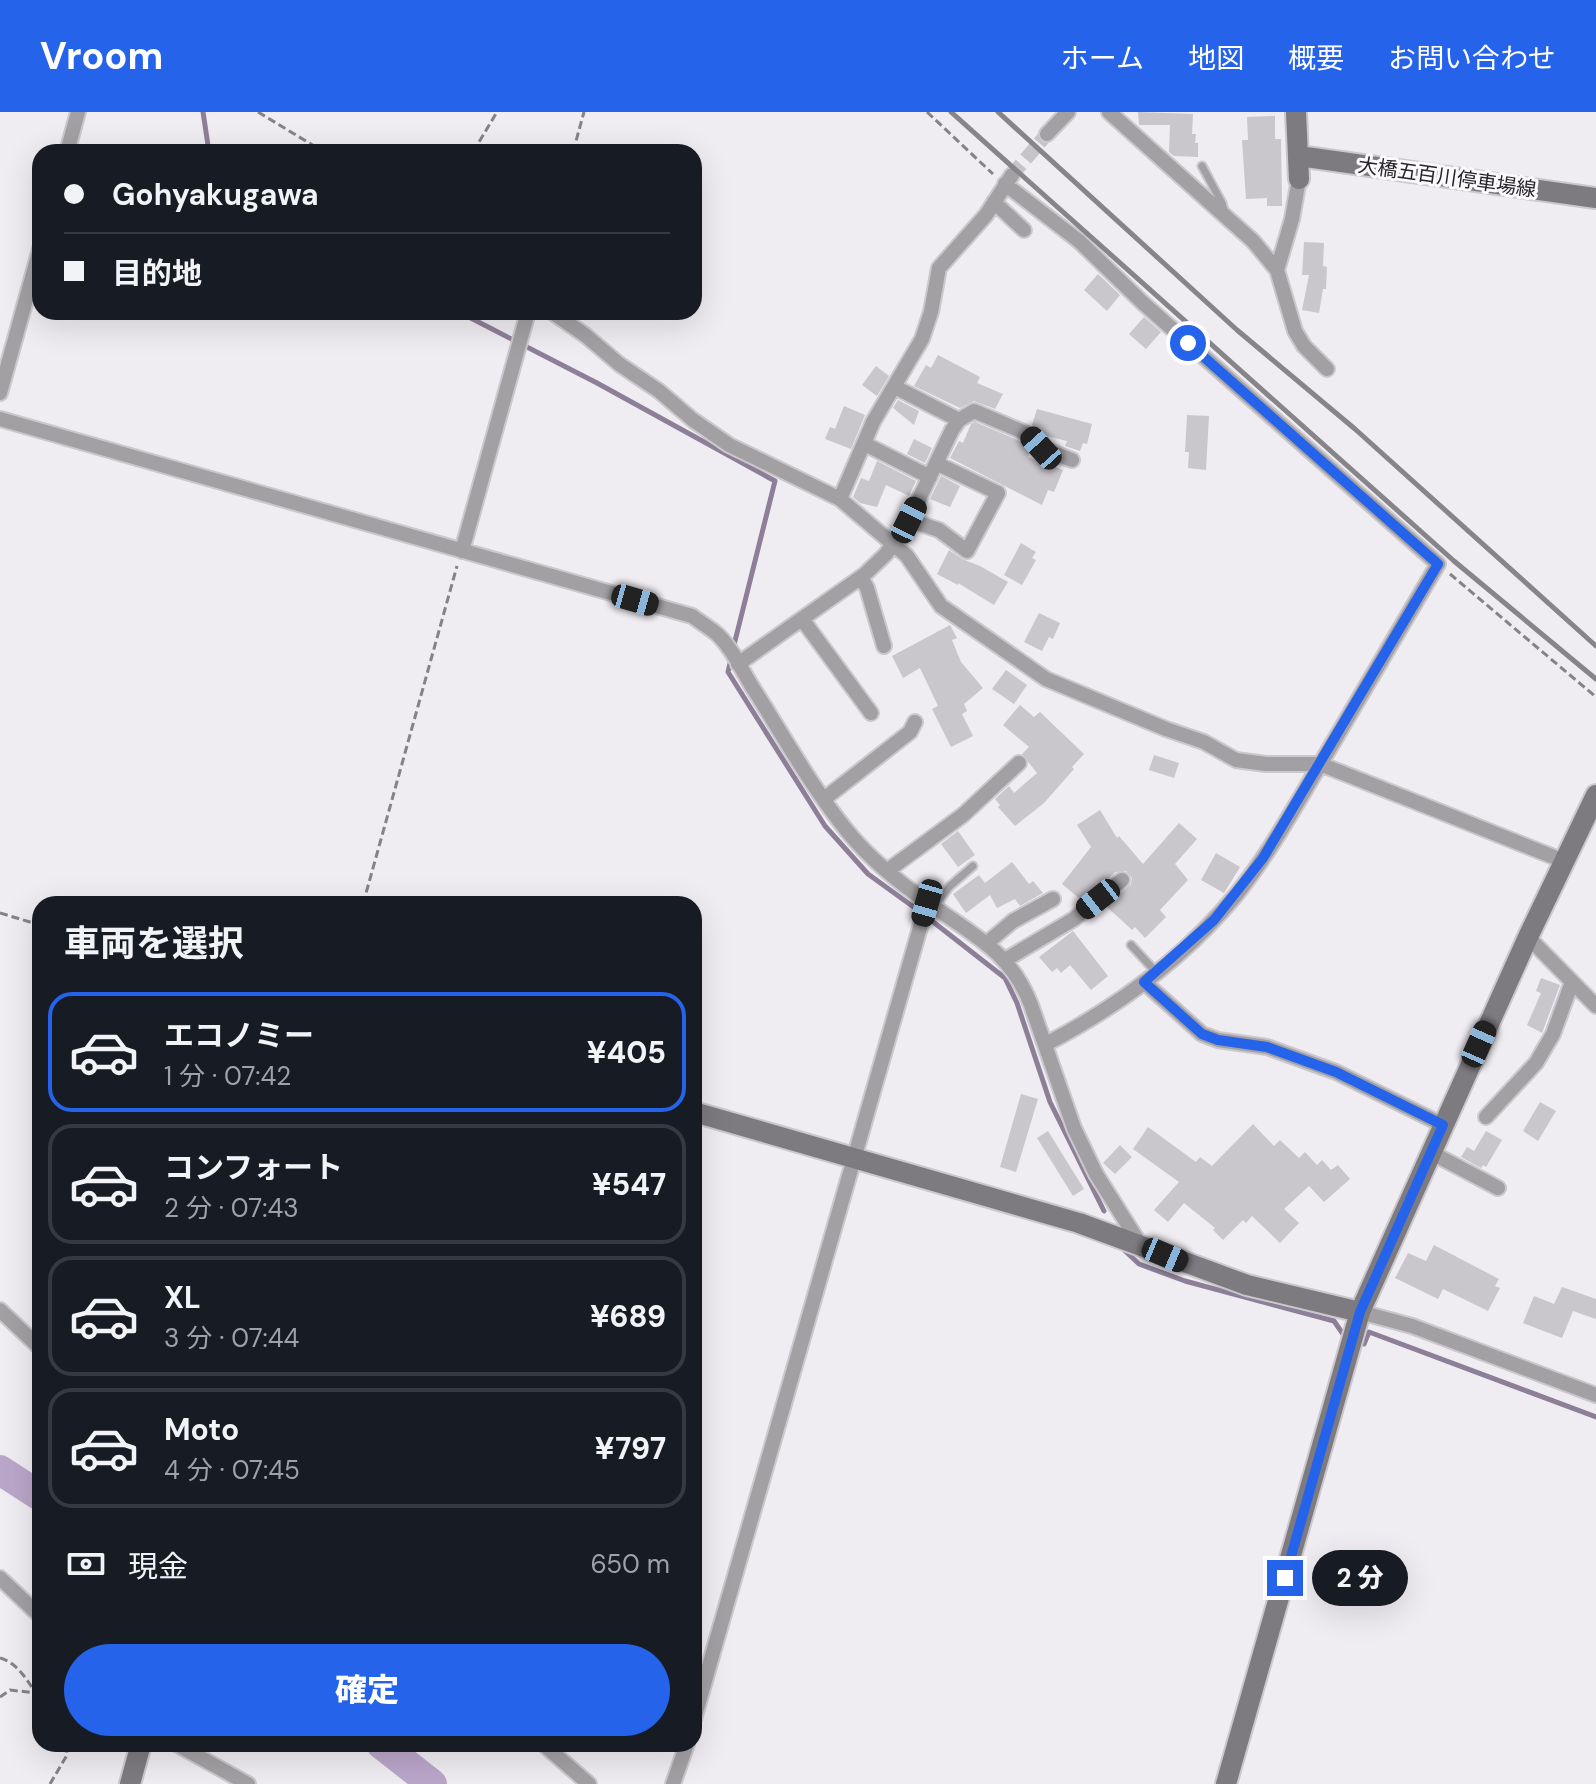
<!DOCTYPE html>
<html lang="ja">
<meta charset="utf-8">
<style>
body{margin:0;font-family:"DM Sans","Noto Sans JP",sans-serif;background:#20242c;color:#f1f3f6;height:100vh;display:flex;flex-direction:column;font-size:30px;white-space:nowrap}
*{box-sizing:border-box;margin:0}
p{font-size:26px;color:#9ea1a6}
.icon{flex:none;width:44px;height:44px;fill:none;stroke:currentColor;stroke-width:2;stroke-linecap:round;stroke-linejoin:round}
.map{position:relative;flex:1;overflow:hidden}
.panel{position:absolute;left:32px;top:784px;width:670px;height:856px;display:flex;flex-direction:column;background:#171b24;border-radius:24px;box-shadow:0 8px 32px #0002}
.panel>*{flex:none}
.banner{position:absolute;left:32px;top:32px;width:670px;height:176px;border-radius:24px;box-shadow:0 8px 32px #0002;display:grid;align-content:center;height:176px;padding:0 32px;background:#171b24}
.end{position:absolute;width:36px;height:36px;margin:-18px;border:10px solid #2563eb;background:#fff;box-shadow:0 0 0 4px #fff}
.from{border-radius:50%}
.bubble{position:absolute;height:56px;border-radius:28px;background:#171b24;box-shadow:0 8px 32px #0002;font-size:26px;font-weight:800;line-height:56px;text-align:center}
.car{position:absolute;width:24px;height:48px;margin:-24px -12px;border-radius:10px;box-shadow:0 0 6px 2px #0007;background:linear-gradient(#222 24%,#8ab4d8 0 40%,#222 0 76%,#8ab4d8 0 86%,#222 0)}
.banner b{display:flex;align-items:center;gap:28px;height:76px;font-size:30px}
.banner b+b{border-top:2px solid #363941}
.banner i{width:20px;height:20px;background:#f1f3f6}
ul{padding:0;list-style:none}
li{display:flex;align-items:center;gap:24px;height:120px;margin:0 16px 12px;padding:0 16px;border:4px solid #363941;border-radius:24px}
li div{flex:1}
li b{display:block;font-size:30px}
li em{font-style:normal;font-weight:800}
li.selected{border-color:#2563eb}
li>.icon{width:72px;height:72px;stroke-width:1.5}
h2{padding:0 32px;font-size:36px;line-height:96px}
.pay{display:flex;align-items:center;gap:20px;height:88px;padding:0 32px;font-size:30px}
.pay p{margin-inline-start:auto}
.primary-button{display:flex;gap:16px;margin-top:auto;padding:16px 32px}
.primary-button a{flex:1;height:92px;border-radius:48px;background:#2563eb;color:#fff;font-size:32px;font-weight:800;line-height:92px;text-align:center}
header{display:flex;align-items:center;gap:48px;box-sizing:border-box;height:112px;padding:0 40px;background:#2563eb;color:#fff}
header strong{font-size:38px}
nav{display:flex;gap:44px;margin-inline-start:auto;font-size:28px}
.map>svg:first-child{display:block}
</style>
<header>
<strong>Vroom</strong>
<nav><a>ホーム</a><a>地図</a><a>概要</a><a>お問い合わせ</a></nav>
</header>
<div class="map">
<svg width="1596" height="1672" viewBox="0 0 1596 1672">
<rect width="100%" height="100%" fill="#efecf2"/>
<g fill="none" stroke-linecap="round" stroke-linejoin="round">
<path stroke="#8d7f98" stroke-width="5" d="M203 0 209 40
M459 200 597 271 775 369 733 537
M731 547 728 560 825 714 868 762 915 796
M932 809 1005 866 1017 891 1050 990 1104 1099
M1121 1135 1139 1152 1185 1169 1334 1209 1345 1225
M1364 1232 1369 1220 1596 1305"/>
<path stroke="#baa6c9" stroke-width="30" d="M0 1358 40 1384
M381 1632 432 1672"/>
</g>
<path fill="#c9c6cc" d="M1138 0 1193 2 1192 22H1196L1195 31H1198V45L1174 44 1169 40 1170 13H1139Z
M1275 4V27H1281L1282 94H1267V86L1246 87 1242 28H1248L1247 5Z
M1304 130 1324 131 1323 154 1327 155 1326 177H1323L1319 201 1302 198 1309 163H1302Z
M1098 162 1120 183 1107 199 1084 178Z
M1144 205 1161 220 1146 237 1129 222Z
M938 243 980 265 977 271 1003 282 995 297 974 289 960 296 914 274 926 253 931 256Z
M876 254 889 264 877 284 862 273Z
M898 288 919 299 914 313 893 296Z
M844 294 865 303 851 337 825 327 830 315 835 317Z
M1037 297 1092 312 1087 332 1083 331 1080 339 1065 334 1067 329 1043 323 1032 313Z
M1187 303 1209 304 1206 358 1188 356 1189 340H1185Z
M975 310 1022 330 1030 339 1028 345 1063 358 1054 380 1048 378 1042 393 950 346 959 329 963 331 971 312Z
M914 327 932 336 925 351 907 342Z
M877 349 916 369 909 384 886 373 877 395 860 391 853 385 861 366 869 369Z
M941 364 960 374 950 395 930 387Z
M1021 431 1036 440 1032 446 1036 448 1022 473 1004 463Z
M949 438 962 447 980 454 1008 470 994 493 958 471V473L937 462Z
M1039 501 1060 511 1053 527 1049 525 1042 539 1024 530Z
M950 513 957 526 952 528 961 550 983 576 964 592 967 599 962 602 973 624 951 635 932 597 938 594 920 556 903 566 892 544Z
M1006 558 1027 573 1014 592 992 577Z
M1020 593 1034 605 1040 600 1084 642 1072 655 1074 657 1044 691 1015 714 998 695 1000 693 995 687 1009 674 1014 681 1037 661 1022 642 1029 635 1003 613Z
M1154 643 1179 651 1174 666 1149 658Z
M1100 698 1117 726 1119 724 1143 752 1179 711 1197 727 1175 752 1188 768 1160 798 1166 805 1145 826 1135 815 1132 818 1106 794 1131 772 1132 766 1126 759 1116 760 1081 788 1062 772 1091 735 1077 713Z
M958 719 975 743 958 755 941 732Z
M1216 741 1240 755 1224 781 1201 768Z
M1012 750 1029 772 1033 769 1043 781 1020 794 1015 787 997 796 990 783 966 801 953 782 979 763 985 771Z
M1073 819 1108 864 1091 878 1070 853 1061 861 1057 856 1052 860 1039 845Z
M1541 866 1560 873 1542 921 1527 913 1541 881 1536 879Z
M1021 982 1038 987 1016 1060 1000 1055Z
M1540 990 1556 999 1538 1029 1523 1019Z
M1253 1012 1274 1034 1280 1028 1299 1046 1305 1040 1317 1053 1322 1048 1331 1058 1338 1053 1350 1067 1324 1090 1309 1074 1284 1097 1299 1111 1280 1131 1252 1104 1246 1111 1243 1108 1223 1128 1213 1118 1215 1116 1184 1091 1168 1110 1154 1098 1179 1070 1133 1037 1148 1015 1196 1050 1200 1045 1212 1054Z
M1048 1019 1084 1077 1073 1084 1037 1026Z
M1486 1019 1502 1028 1486 1055 1483 1053 1481 1056 1461 1045 1467 1035 1474 1039Z
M1120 1033 1132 1045 1115 1062 1103 1051Z
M1434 1133 1499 1167 1495 1174 1500 1176 1488 1199 1443 1177 1438 1187 1395 1166 1408 1141 1426 1149Z
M1562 1175 1596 1187V1207L1573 1199 1562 1226 1523 1211 1534 1184 1554 1192Z"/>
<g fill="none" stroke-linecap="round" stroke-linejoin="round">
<path stroke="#c7c4c9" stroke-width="14" stroke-dasharray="14 7" stroke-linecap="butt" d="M1012 63 1047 22"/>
<defs>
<path id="lane" d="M1202 54 1222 91 1225 102
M934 795 950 774 973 754
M1131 833 1156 860"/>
<path id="street" d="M1109 0 1253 129 1277 158
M1047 22 1068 0
M67 40 78 0
M1012 63 986 103 939 156 931 200 922 227 873 310 840 387 907 444 941 494 1046 567 1166 617 1204 630 1236 648 1266 652H1320L1564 749
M1299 67 1292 107 1277 158 1295 219 1304 234 1327 257
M1005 72 1079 129 1143 191 1438 452C1400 517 1362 581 1324 646 1296 692 1270 741 1236 783 1184 846 1117 895 1046 932
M994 90 1024 118
M552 200 585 223 619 252 659 279 693 308 729 333 840 387
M895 275 959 308
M0 281 40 137
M0 307 692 504C700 510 710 516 717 522 731 535 741 556 751 573 782 621 811 675 848 720 870 747 901 772 930 792 973 823 1011 840 1031 893L1074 1016 1096 1062 1140 1132
M865 332 930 365
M909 408 939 418 967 439 998 381 938 352
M462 439 528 200
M861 465 867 476 884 534
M802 507 871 601
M738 552 864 463 886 442 909 408 952 318 959 308 974 299 1028 322 1041 336 1072 348
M824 687 910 620 915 610
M887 759 963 703 1019 651
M1528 825 1596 894
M987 831 1013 809 1053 787
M1005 848 1074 807 1122 768
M1144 870 1202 922 1218 928 1267 935 1336 960 1443 1013
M1486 1005 1536 951 1553 922 1572 870
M1430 1040 1498 1076
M0 1198 40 1236
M1360 1200 1412 1214 1596 1283
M0 1466 40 1504
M694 1607 927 791
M176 1632 248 1672
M543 1632 589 1672
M673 1672 687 1632"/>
<path id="secondary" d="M1296 0 1299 67
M1299 44 1596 86
M694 1000 1079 1111 1247 1173 1360 1200
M130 1672 141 1632
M1226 1672 1360 1200 1528 825 1596 683"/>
</defs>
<use href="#lane" stroke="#cbc8cd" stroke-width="11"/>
<use href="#street" stroke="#cbc8cd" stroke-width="18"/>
<use href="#secondary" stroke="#cbc8cd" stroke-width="24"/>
<path stroke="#858387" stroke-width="3" stroke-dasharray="8 4" stroke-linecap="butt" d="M258 0 324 40
M927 0 993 62
M473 40 497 0
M573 40 584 0
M1450 462 1596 585
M363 792 457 454
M0 801 40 813
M0 1546C19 1551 29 1572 40 1587
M0 1585 10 1578 36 1581
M50 1672 67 1643 66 1632"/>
<use href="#lane" stroke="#a2a0a3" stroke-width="7"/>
<use href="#street" stroke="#a2a0a3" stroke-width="14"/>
<use href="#secondary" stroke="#7d7b7f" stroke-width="20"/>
<path stroke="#878589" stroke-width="5" d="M951 0 1454 449 1596 567
M998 0 1237 218 1355 317 1596 534"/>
</g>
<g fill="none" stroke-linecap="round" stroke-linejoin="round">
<path stroke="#2563eb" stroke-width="10" d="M1188 231 1438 452 1263 746 1214 808 1144 870 1202 922 1218 928 1267 935 1336 960 1443 1013 1360 1200 1285 1466"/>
</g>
<g text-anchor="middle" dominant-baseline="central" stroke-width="6" stroke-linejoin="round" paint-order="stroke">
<g font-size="20" fill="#252426" stroke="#fcf9fe">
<text transform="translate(1447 65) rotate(8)">大橋五百川停車場線</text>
</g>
</g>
</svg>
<i class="end from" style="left:1188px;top:231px"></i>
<i class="end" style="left:1285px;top:1466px"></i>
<div class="bubble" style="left:1312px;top:1438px;width:96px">2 分</div>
<i class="car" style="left:1041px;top:336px;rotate:318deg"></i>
<i class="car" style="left:909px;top:408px;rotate:26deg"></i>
<i class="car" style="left:635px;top:488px;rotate:106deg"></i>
<i class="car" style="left:1098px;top:787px;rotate:232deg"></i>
<i class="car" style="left:927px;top:791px;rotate:196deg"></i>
<i class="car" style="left:1479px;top:932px;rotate:24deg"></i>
<i class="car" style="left:1165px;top:1143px;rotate:113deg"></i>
<div class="banner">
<b><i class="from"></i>Gohyakugawa</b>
<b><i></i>目的地</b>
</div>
<section class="panel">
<h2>車両を選択</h2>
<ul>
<li class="selected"><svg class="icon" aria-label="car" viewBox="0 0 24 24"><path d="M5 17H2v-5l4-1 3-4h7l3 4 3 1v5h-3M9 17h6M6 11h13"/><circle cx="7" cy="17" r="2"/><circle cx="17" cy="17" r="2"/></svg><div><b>エコノミー</b><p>1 分 · 07:42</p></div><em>¥405</em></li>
<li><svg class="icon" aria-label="car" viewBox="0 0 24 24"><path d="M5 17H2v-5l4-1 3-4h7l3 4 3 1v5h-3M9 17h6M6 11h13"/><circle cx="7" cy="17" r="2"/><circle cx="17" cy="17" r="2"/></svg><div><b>コンフォート</b><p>2 分 · 07:43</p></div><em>¥547</em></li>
<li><svg class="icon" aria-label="car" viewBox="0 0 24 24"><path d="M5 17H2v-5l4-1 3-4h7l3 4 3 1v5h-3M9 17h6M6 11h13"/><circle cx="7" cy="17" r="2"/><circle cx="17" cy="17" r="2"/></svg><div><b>XL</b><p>3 分 · 07:44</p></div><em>¥689</em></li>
<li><svg class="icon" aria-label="car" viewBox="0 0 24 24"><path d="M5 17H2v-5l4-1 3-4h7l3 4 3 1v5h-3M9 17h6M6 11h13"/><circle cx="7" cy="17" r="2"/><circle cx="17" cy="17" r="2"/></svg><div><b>Moto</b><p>4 分 · 07:45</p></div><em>¥797</em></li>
</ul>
<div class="pay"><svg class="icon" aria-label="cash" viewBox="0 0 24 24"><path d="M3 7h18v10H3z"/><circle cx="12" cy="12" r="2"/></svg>現金<p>650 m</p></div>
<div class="primary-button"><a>確定</a></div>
</section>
</div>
